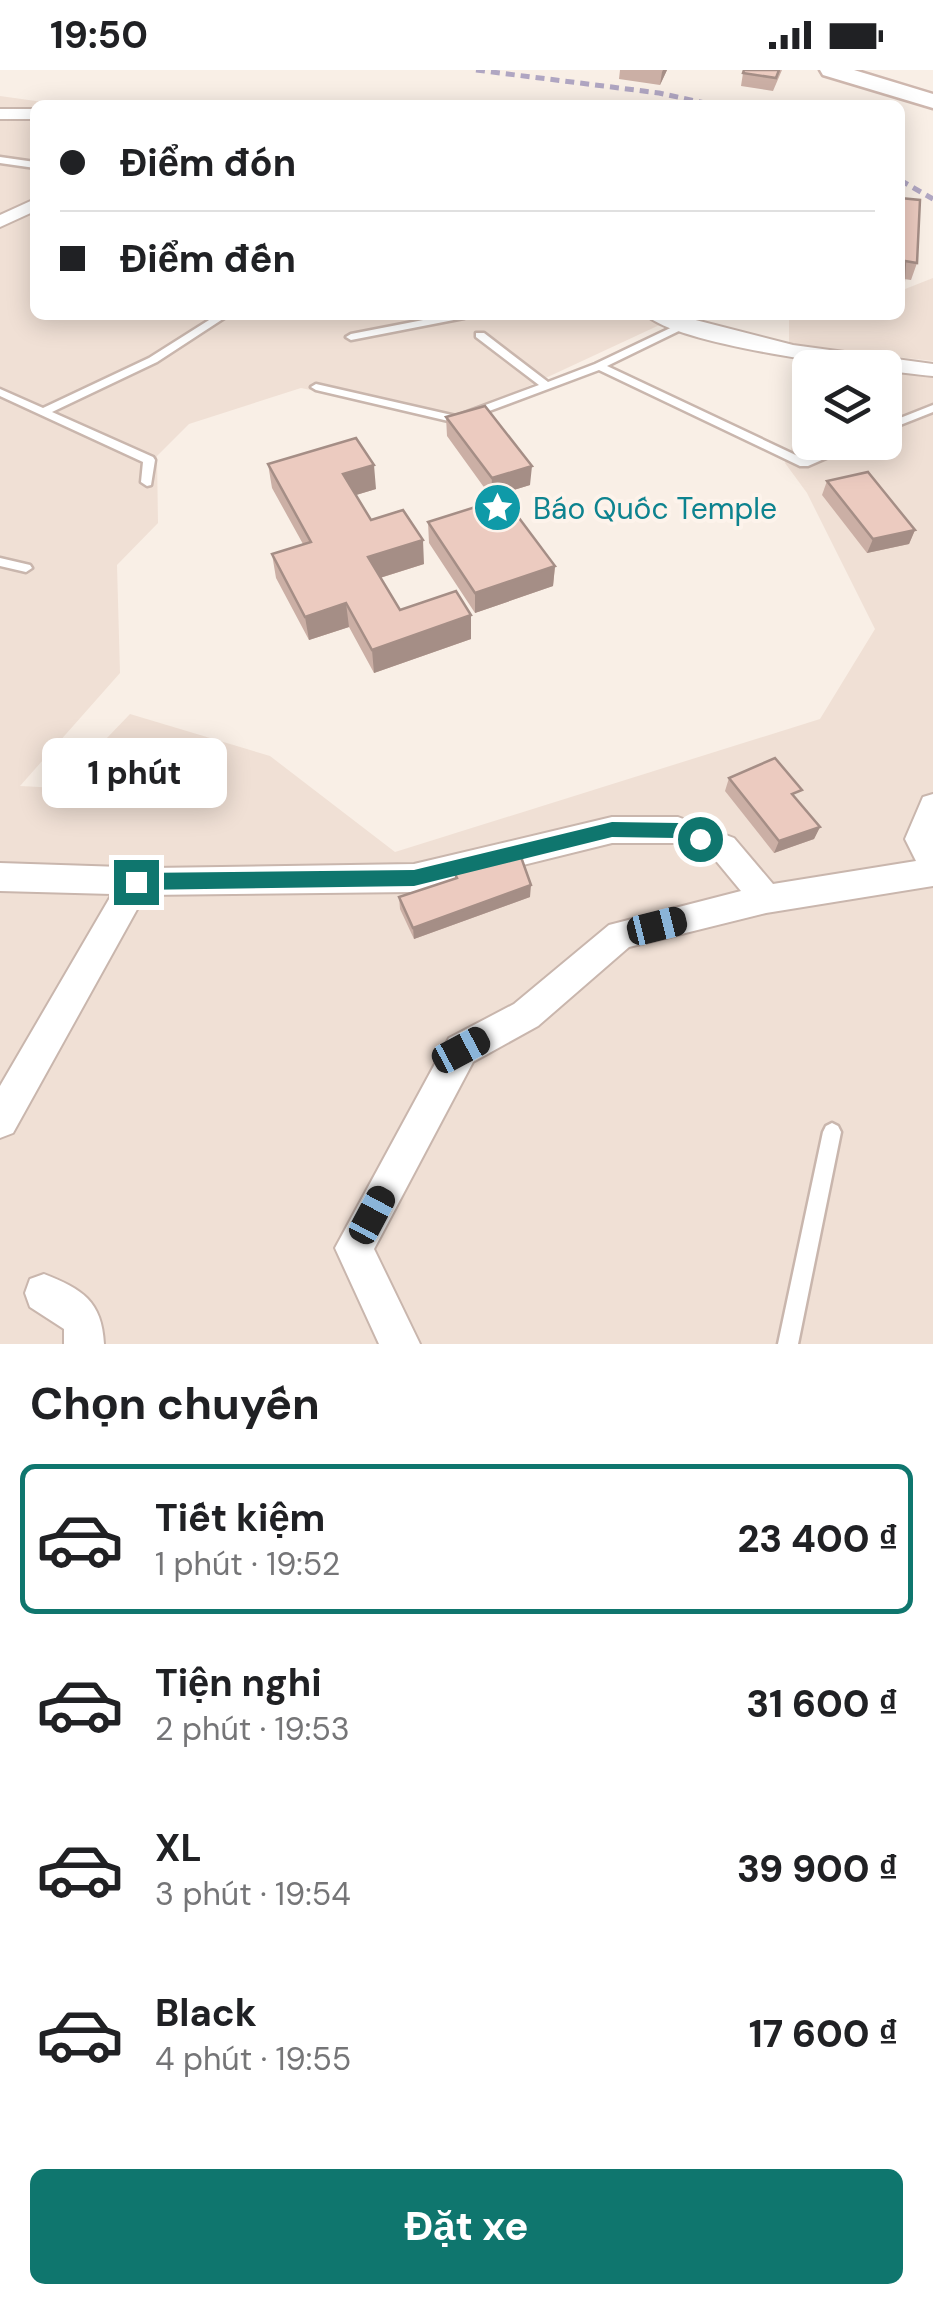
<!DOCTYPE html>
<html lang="vi">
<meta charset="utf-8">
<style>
body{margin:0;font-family:"DM Sans",sans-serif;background:#f6f6f6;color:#202124;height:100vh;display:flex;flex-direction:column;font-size:38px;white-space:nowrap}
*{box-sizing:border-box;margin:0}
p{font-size:32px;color:#757577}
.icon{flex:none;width:55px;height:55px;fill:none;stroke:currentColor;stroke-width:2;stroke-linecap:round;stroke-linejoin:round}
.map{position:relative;height:1274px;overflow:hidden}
.sheet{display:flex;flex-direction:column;background:#fff;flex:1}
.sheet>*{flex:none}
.hud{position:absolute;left:30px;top:30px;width:875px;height:220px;border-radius:15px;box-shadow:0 5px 25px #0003;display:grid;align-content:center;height:220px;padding:0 30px;background:#fff}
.buttons{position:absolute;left:792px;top:280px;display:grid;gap:20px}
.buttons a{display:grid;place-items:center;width:110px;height:110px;border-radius:15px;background:#fff;box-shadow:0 5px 25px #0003;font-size:50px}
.end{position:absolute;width:45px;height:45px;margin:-22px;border:12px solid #0f766e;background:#fff;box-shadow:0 0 0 5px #fff}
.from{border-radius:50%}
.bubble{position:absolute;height:70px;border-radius:15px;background:#fff;box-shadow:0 5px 25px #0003;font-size:32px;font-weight:800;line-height:70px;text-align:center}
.car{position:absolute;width:30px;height:60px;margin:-30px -15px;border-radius:12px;box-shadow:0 0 8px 2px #0007;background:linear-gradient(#222 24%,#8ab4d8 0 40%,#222 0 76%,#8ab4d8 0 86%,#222 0)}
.hud b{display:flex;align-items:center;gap:35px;height:95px;font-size:38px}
.hud b+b{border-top:2px solid #e0e0e0}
.hud i{width:25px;height:25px;background:#202124}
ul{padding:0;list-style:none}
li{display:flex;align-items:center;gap:30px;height:150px;margin:0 20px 15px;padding:0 10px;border:5px solid transparent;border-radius:15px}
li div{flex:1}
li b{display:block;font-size:38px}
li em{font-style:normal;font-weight:800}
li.on{border-color:#0f766e}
li>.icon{width:90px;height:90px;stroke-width:1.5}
h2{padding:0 30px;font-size:45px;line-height:120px}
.action{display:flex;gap:20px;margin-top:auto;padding:20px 30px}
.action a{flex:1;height:115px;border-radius:15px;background:#0f766e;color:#fff;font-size:40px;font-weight:800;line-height:115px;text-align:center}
.status{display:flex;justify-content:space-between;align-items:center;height:70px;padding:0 50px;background:#fff;direction:ltr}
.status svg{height:28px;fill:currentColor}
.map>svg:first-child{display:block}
</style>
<div class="status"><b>19:50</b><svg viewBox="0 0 49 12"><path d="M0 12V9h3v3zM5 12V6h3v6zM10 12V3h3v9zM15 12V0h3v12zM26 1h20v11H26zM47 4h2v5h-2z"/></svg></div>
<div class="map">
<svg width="933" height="1274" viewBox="0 0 933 1274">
<rect width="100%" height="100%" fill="#f9efe6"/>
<path fill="#f0e0d5" d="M0 26 64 35H35V245H681L455 350 301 318 189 354 157 386 158 453 117 495 120 603 20 716 59 718 130 644 270 686 395 782 820 649 875 559 807 423 785 393 810 334V372H885V299L933 305V1274H0Z
M933 208V291L789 275V245H900V221Z"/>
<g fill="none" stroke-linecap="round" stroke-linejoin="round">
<defs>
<path id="lane" d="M0 87 35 92V98L0 93Z
M217 245H229L157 292 52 342 153 387 155 390 151 415 147 416 141 412 143 392 0 326V319L43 338 149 288Z
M449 245H469L464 248 351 270 346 267 351 264Z
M683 252 687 253V257L607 296 804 389 841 372H857L856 375 808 396H800L599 300 457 353 316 320 311 317 316 314 456 346 539 315 476 267V263H484L548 312 595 294Z
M933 335V342L885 361V354Z
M0 488 30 495 32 498 26 502 0 496Z
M832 1053 838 1056 841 1062 798 1274H778L823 1062 826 1056Z"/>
<path id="street" d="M0 39H35V49H0Z
M35 129V141L0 157V145Z
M646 245H676L793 275 933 294V306C882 301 681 277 646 245Z
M933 724V816L766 843 629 877 538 956 473 992 374 1179 420 1274H379L335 1178 449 968 514 934 609 855 741 821 712 786 677 773H612L414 822 145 825 13 1063 0 1068V1016L112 824 0 821V793L152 798 414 794 612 747H678L734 768 773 814 916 791 905 769 923 727Z
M44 1204C82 1219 102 1231 104 1274H64V1259L30 1237 25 1223 30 1209Z"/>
<path id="secondary" d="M820 0H854L933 24V38L823 5Z"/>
</defs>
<use href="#lane" stroke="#c9b6ad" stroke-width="5"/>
<use href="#street" stroke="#c9b6ad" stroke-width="4"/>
<use href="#secondary" stroke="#ceb7ae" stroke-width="5"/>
<use href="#lane" fill="#fff" fill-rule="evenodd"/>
<use href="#street" fill="#fff" fill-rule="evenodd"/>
<use href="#secondary" fill="#fff" fill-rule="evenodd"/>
<path stroke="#b0a6c2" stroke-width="5" stroke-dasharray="9 6" stroke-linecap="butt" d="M476 0 659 23 714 35
M900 110 933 129"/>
</g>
<path fill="#cbafa5" d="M620 0H667L660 15 619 9Z
M782 0 773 21 741 16 743 3Z
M900 128 917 193 911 210 904 209 903 225 900 233Z
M446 347 530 415 491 427 447 366Z
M268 394 376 419 356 425 371 450 424 494 380 508 400 540 471 569 374 603 349 557 309 570 276 508 272 484 303 474 272 418Z
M827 411 915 460 909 474 867 483 822 425Z
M428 452 555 496 553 516 475 543 429 473Z
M729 708 797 731 820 757 814 769 774 783 725 721Z
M455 804 530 827 414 869 400 839 399 827 455 808Z"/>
<path fill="#a58e86" d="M663 0H667L660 15 662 2Z
M374 395 376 419 346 428 343 404Z
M532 396 530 415 491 427 492 408Z
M915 460 909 474 867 483 873 469Z
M423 470 424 494 370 511 368 487Z
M555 496 553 516 475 543V523Z
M346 533 349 557 309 570 305 547Z
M471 545V569L374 603 372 580Z
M820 757 814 769 774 783 779 771Z
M531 815 530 827 414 869 413 858Z"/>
<path fill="#eccbc0" stroke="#a58e86" stroke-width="2.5" d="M744 0H779L776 8 743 3Z
M900 128 920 130 917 193 905 191 903 225H900Z
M485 336 532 396 492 408 446 347Z
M356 368 374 395 343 404 371 450 403 440 423 470 368 487 400 540 456 521 471 545 372 580 346 533 305 547 272 484 311 472 268 394Z
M868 402 915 460 873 469 827 411Z
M504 428 555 496 475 523 428 452Z
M775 688 802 720 792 724 820 757 779 771 729 708Z
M521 787 531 815 413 858 399 827 457 808 455 804Z"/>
<path fill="#0f766e" d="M612 752 678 753 707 763 709 769 700 776 677 768 612 767 414 816 136 820 127 812 136 803 414 800Z"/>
<defs>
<symbol id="sight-disc" viewBox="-11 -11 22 22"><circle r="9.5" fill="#0f9aa8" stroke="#fdf3eb"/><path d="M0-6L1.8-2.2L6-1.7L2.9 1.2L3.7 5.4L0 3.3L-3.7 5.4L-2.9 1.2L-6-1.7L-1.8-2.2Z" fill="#fff"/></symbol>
</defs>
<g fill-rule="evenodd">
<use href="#sight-disc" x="470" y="410" width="55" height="55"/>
</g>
<g text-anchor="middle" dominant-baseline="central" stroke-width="8" stroke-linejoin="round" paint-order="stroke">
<g font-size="30" fill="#0d838f" stroke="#fdf3eb" text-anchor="start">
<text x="533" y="438">Báo Quốc Temple</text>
</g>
</g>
</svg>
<div class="buttons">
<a><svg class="icon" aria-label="layers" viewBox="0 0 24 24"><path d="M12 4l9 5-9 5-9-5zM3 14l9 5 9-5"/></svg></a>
</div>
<i class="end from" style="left:700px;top:769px"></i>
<i class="end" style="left:136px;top:812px"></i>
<div class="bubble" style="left:42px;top:668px;width:185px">1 phút</div>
<i class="car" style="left:657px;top:856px;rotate:76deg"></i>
<i class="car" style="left:461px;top:980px;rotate:62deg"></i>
<i class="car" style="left:372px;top:1145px;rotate:28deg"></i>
<div class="hud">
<b><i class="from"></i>Điểm đón</b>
<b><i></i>Điểm đến</b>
</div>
</div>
<section class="sheet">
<h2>Chọn chuyến</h2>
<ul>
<li class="on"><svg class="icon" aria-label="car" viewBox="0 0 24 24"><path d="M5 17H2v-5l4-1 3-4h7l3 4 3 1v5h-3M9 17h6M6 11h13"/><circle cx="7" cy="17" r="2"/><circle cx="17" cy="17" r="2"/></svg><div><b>Tiết kiệm</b><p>1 phút · 19:52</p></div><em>23 400 ₫</em></li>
<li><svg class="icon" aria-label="car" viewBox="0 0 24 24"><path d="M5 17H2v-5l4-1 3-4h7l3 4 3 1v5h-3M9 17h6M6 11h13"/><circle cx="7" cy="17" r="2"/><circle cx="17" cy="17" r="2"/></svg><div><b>Tiện nghi</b><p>2 phút · 19:53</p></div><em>31 600 ₫</em></li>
<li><svg class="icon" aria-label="car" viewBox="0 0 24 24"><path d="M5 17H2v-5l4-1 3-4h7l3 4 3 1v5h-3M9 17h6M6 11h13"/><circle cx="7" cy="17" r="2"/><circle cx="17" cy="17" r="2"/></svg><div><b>XL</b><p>3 phút · 19:54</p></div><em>39 900 ₫</em></li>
<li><svg class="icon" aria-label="car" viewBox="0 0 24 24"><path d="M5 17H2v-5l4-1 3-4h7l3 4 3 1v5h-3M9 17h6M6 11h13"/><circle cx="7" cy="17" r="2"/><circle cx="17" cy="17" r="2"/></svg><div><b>Black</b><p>4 phút · 19:55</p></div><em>17 600 ₫</em></li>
</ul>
<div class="action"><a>Đặt xe</a></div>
</section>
